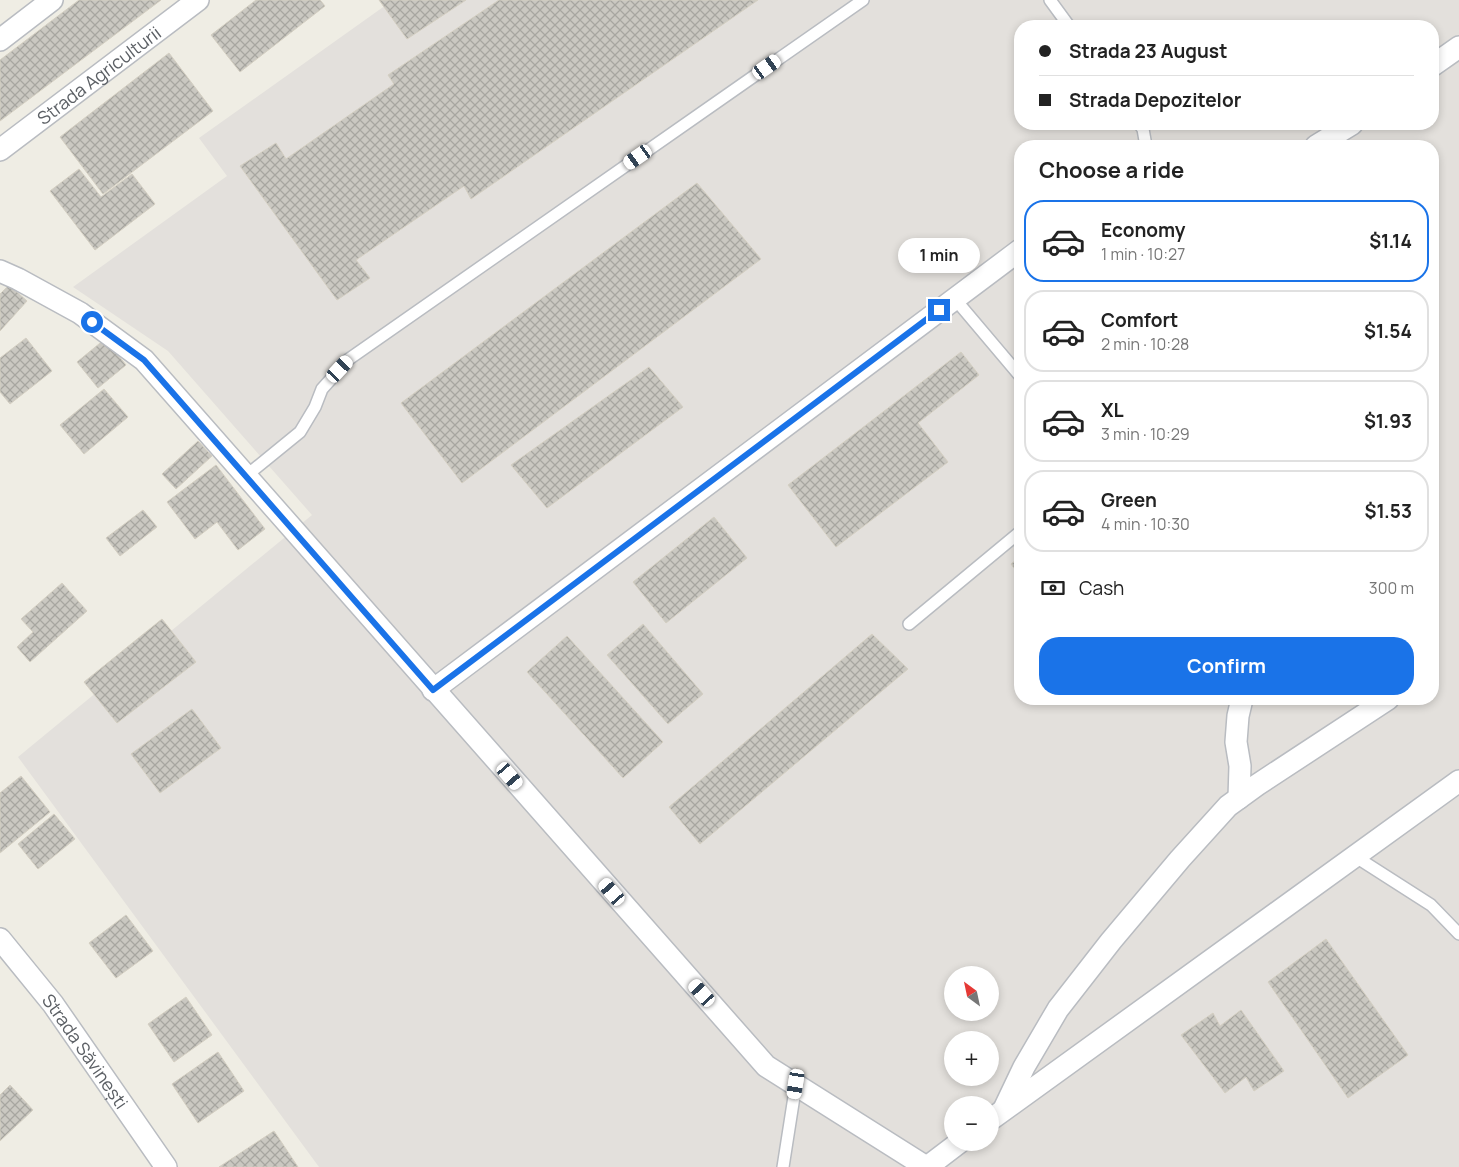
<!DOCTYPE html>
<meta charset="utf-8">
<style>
body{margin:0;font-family:Manrope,sans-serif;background:#f2f2f2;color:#222;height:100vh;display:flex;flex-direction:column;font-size:19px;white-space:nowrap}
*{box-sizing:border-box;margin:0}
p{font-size:16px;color:#767676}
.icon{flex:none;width:28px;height:28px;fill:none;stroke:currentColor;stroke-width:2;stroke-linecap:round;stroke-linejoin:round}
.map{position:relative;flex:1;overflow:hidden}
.drawer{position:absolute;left:1014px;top:140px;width:425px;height:565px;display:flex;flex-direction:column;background:#fff;border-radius:20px;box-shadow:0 2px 8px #0003}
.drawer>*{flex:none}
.banner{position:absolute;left:1014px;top:20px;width:425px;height:110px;border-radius:20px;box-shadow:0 2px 8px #0003;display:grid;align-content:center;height:110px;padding:0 25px;background:#fff}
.needle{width:32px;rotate:327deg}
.tools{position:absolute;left:944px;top:966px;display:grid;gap:10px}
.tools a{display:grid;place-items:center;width:55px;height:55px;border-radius:50%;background:#fff;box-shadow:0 2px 8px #0003;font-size:25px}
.end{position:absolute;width:22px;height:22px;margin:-11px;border:6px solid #1a73e8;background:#fff;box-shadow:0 0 0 2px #fff}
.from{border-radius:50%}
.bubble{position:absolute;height:35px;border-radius:18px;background:#fff;box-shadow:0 2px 8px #0003;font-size:16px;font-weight:700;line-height:35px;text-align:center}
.car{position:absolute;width:15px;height:30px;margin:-15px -8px;border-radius:6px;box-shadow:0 0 4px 1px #0007;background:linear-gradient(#fff 24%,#345 0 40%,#fff 0 76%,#345 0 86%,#fff 0)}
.banner b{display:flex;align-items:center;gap:18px;height:48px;font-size:19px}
.banner b+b{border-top:1px solid #e0e0e0}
.banner i{width:12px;height:12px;background:#222}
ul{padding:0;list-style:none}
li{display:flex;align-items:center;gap:15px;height:82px;margin:0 10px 8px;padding:0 15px;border:2px solid #e0e0e0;border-radius:20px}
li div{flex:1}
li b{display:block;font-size:19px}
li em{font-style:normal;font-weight:700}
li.selected{border-color:#1a73e8}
li>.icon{width:45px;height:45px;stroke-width:1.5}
h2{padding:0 25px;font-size:22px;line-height:60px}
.pay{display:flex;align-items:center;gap:12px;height:55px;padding:0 25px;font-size:19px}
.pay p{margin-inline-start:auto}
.cta{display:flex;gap:10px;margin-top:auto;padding:10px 25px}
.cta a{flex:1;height:58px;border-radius:20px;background:#1a73e8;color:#fff;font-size:20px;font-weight:700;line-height:58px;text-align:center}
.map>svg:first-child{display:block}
</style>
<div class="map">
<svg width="1459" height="1167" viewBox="0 0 1459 1167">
<defs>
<pattern id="building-cross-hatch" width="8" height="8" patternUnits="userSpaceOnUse" patternTransform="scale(1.25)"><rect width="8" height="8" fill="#cac8c1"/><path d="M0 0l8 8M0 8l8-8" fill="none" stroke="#a7a6a0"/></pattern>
</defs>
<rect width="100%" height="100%" fill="#efede4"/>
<path fill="#e3e0dc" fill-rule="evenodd" d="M393 0H1459V1167H319L18 757 312 515 168 351 73 287 227 176 199 138ZM1020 26H1432V124H1020ZM1020 146H1432V699H1020ZM952 975H990V1012H952ZM952 1040H990V1078H952ZM952 1105H990V1142H952Z"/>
<path fill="url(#building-cross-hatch)" stroke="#d4cfc2" d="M79 0H161L0 121V60Z
M256 0H320L325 6 240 72 211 35Z
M379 0H466L407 39Z
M499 0H758L471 199 464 186 356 260 370 278 337 300 240 166 276 143 286 159 394 84 388 75Z
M169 53 213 111 103 194 60 137Z
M79 169 101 197 132 174 155 204 95 250 50 191Z
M697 183 761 259 462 483 401 403Z
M9 285 27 301 0 331V294Z
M26 338 52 371 10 404 0 392V358Z
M105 339 126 365 98 388 77 362Z
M961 352 979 375 918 423 948 462 836 547 788 485Z
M649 367 683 407 547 508 511 465Z
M104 389 128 417 84 454 60 425Z
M198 441 212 456 176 489 162 474Z
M216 465 265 529 238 550 217 522 195 539 167 502Z
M143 510 157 527 120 556 106 538Z
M714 517 747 558 666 623 633 582Z
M1020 557V576L1011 564Z
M62 583 87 611 30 662 17 647 33 632 21 619Z
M162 619 196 662 117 723 84 682Z
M643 624 703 694 668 724 607 655Z
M872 634 908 669 700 844 669 807Z
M567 636 663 742 623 778 527 672Z
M192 709 221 748 160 793 131 754Z
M21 776 50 812 0 853V793Z
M54 814 75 839 38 869 18 844Z
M126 915 153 951 116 978 89 943Z
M1326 939 1408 1055 1348 1098 1268 982Z
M186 997 212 1035 174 1062 148 1024Z
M1241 1010 1284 1071 1254 1091 1246 1077 1225 1093 1181 1035 1213 1013 1220 1026Z
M218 1052 244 1091 198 1123 172 1084Z
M10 1085 33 1110 0 1141V1095Z
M274 1131 298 1167H219Z"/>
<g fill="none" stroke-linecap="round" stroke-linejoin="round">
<defs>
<path id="lane" d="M1050 0 1069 26
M1139 124 1143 129 1146 146
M955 299 1020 376
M246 476 300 432 315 407 322 389 349 359 863 0
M909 624 1020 532
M1356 857 1431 905 1459 934
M783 1167 796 1084"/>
<g id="street">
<path d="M0 40 52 0"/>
<path d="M1432 66 1459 47"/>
<path d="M1316 146 1352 124"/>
<path id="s1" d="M0 150 198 0"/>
<path d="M0 271 18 279 80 313 144 360 766 1066 926 1167"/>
<path d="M433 690 1020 250"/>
<path d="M1239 798 1240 766 1236 742 1238 716 1242 699"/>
<path id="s2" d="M0 939 53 1004 166 1167"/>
<path d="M1004 1109 1024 1067 1058 1009 1111 941 1180 859 1228 806 1257 785 1388 699"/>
<path d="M990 1120 1459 781"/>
<path d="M927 1167 960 1142"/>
</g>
</defs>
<use href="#lane" stroke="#b9bcc1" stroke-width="14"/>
<use href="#street" stroke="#b9bcc1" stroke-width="24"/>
<use href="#lane" stroke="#fff" stroke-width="11"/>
<use href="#street" stroke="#fff" stroke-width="21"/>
</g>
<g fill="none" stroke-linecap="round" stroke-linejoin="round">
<path stroke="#1a73e8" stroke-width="6" d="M92 322 144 360 433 690 939 310"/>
</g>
<g text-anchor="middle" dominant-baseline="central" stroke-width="4" stroke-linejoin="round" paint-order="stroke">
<g font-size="18" fill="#5c6065" stroke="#fff">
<text stroke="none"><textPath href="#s1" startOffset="124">Strada Agriculturii</textPath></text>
<text stroke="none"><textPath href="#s2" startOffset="141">Strada Săvinești</textPath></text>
</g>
</g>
</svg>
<div class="tools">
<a><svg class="needle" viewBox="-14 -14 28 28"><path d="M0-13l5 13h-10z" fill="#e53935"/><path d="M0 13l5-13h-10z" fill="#767676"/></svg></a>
<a>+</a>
<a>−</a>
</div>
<i class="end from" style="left:92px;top:322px"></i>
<i class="end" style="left:939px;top:310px"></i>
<div class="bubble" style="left:898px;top:238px;width:82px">1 min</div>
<i class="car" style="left:767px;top:67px;rotate:55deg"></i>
<i class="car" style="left:638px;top:157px;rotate:235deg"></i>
<i class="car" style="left:340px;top:369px;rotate:43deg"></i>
<i class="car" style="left:510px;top:776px;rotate:139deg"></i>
<i class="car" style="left:612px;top:892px;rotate:319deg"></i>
<i class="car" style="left:702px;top:993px;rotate:318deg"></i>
<i class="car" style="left:796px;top:1084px;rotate:189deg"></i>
<div class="banner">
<b><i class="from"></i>Strada 23 August</b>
<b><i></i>Strada Depozitelor</b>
</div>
<section class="drawer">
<h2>Choose a ride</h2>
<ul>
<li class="selected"><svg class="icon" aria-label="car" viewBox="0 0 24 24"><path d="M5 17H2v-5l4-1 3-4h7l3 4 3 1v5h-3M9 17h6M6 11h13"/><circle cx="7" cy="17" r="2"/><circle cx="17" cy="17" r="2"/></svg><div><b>Economy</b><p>1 min · 10:27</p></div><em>$1.14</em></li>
<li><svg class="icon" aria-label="car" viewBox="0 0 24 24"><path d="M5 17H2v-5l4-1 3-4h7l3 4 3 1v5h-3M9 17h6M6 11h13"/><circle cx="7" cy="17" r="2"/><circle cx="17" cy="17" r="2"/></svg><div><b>Comfort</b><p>2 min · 10:28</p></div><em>$1.54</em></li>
<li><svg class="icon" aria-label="car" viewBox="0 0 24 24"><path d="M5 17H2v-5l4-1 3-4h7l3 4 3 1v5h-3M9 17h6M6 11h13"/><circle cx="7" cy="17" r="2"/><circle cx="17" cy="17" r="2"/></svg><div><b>XL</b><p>3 min · 10:29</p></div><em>$1.93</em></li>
<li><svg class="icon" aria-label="car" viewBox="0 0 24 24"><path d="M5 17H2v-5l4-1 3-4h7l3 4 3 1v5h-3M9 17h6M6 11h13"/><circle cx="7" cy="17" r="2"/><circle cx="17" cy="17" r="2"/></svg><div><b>Green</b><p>4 min · 10:30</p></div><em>$1.53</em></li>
</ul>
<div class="pay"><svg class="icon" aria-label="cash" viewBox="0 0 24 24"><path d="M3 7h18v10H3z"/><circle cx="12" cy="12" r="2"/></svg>Cash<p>300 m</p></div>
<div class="cta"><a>Confirm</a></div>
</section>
</div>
